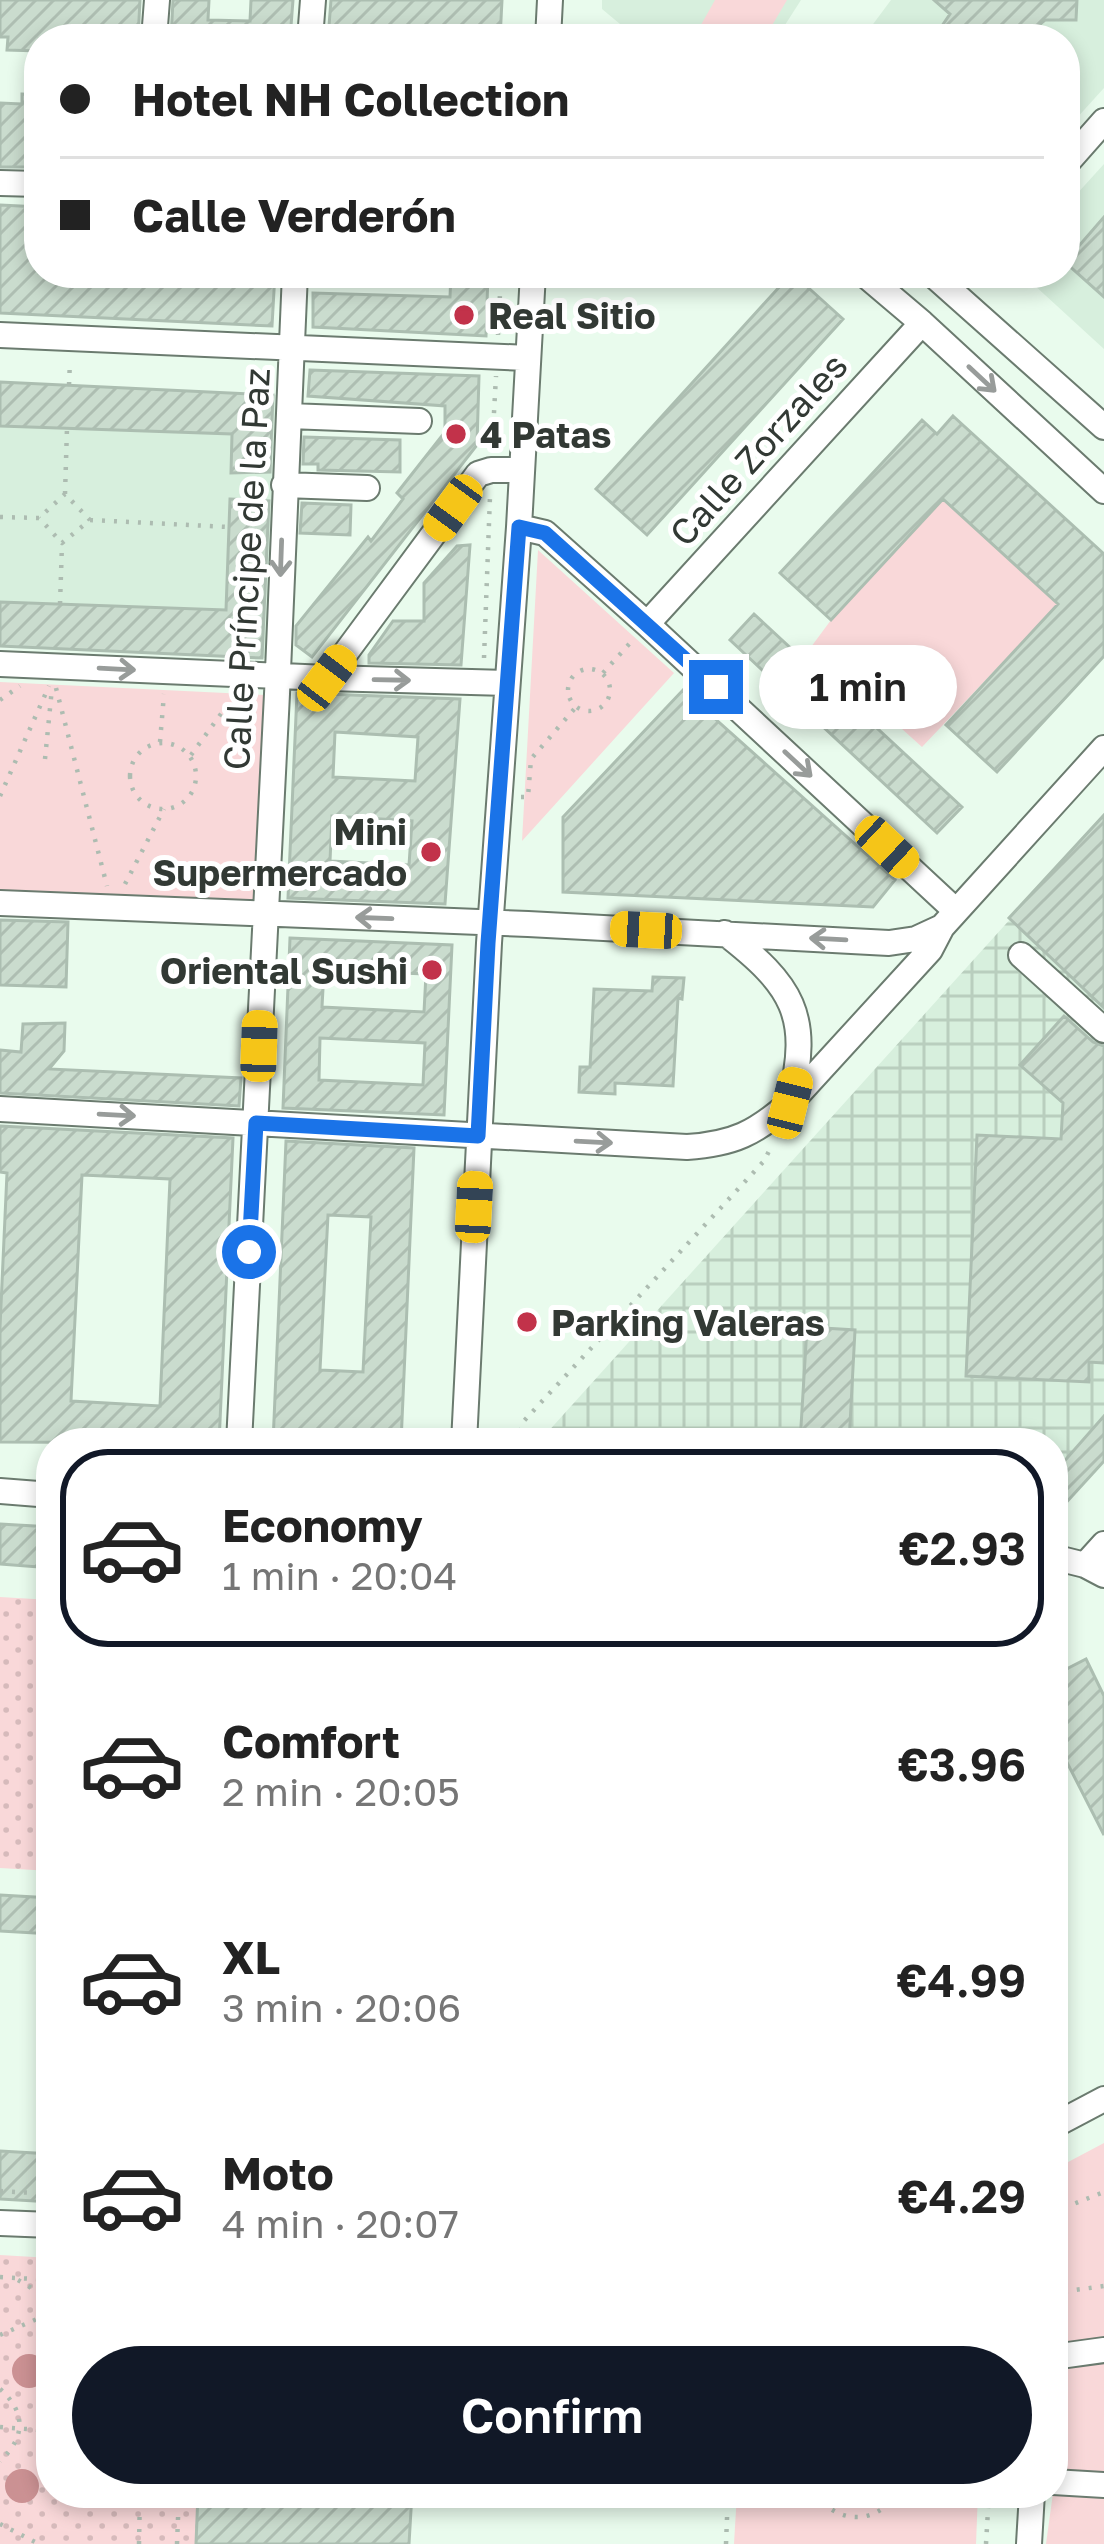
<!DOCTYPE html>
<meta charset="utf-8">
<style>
body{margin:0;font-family:"Golos Text",sans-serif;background:#f6f6f6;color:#222;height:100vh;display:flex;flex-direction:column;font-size:45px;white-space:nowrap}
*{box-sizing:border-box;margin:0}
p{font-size:39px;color:#767676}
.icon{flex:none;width:66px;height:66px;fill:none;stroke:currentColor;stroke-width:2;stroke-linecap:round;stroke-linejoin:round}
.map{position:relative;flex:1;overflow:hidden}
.details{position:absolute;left:36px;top:1428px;width:1032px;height:1080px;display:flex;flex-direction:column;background:#fff;border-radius:48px;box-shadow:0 6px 18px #0003}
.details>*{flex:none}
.guide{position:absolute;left:24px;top:24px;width:1056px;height:264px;border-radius:48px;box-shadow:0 6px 18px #0003;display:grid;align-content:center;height:264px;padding:0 36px;background:#fff}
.end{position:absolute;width:54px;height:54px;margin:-27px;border:15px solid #1a73e8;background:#fff;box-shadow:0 0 0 6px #fff}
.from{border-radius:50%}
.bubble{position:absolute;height:84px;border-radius:42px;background:#fff;box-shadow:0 6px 18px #0003;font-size:39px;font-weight:600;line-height:84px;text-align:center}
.car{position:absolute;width:36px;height:72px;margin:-36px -18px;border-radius:15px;box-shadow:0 0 9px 3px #0007;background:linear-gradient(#f5c518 24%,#345 0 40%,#f5c518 0 76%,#345 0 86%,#f5c518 0)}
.guide b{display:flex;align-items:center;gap:42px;height:114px;font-size:45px}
.guide b+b{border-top:3px solid #e0e0e0}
.guide i{width:30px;height:30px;background:#222}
ul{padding:21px 0 0;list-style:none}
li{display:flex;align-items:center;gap:36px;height:198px;margin:0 24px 18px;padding:0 12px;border:6px solid transparent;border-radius:48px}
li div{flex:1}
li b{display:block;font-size:45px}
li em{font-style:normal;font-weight:600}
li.active{border-color:#111827}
li>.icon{width:108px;height:108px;stroke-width:1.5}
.primary-button{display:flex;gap:24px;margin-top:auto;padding:24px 36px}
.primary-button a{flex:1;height:138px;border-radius:72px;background:#111827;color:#fff;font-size:48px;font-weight:600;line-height:138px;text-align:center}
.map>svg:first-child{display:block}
</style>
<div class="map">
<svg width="1104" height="2544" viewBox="0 0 1104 2544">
<defs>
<pattern id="industrial-grid" width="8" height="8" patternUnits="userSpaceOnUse" patternTransform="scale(3)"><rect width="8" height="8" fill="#d7efdd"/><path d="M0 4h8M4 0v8" fill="none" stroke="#b9cebe"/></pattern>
<pattern id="garden-dots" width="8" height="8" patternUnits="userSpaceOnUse" patternTransform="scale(3)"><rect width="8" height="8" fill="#f9d8d9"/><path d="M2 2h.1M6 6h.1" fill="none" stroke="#d6babb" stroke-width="1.8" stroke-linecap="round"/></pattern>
<pattern id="building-hatch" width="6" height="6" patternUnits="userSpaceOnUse" patternTransform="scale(3)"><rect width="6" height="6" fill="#cadcce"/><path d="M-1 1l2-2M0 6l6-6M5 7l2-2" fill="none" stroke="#aebeb2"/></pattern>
</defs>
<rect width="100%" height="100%" fill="#e9fbed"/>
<path fill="#d7efdd" d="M602 0H801L776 39H638L602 9Z
M891 0H1104V88L1065 131V39H862Z
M1104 164V349L1021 273H1065V207Z
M0 382 279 395 266 658 0 646Z"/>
<path fill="url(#industrial-grid)" d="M1104 815V1461L1053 1517V1443H545V1435Z"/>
<path fill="#f9d8d9" d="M715 0H787L764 39H693Z
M943 499 1058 604 922 747 811 647 831 620Z
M538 550 674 673 522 841Z
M0 682 264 695 254 906 0 894Z
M1104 2143V2544H1046L1053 2493V2170Z
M737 2493H978L976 2544H734Z"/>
<path fill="url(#garden-dots)" d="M0 1597 51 1600V1871L0 1868Z
M0 2255 51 2258V2493H198L196 2544H0Z"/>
<path fill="#cb9193" d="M12 2371a17 17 0 1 1 34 0a17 17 0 1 1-34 0Z
M5 2486a17 17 0 1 1 34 0a17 17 0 1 1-34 0Z"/>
<path fill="url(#building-hatch)" stroke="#acbeb1" stroke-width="3" fill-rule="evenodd" d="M0 0H140L138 39H39V51L7 50 8 37H0Z
M173 0H209L208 20 250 21 251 0H293L290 39H171Z
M331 0H502L500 39H328Z
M934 0H1077L1076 20H1045L1022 39H933L950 14Z
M22 94 39 95V167H0V103L22 104Z
M0 205 39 207V273H275L272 326 0 313Z
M1104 217V297L1065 262Z
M451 273H488L486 336 313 327V293L450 297Z
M792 273 843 319 647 535 596 489Z
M310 370 479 376 477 445 312 657 296 645V626L368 537 371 541 403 499 397 493 445 432V406L308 396Z
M0 382 273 395 270 472 231 473 232 434 0 426Z
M953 416 1104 554V656L997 772 946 725 1058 604 943 499 831 620 780 573 922 420 937 434Z
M304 437 400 440V472L318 470V464H303Z
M230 499 269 501 262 658 0 646V602L226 610Z
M302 503 351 505 350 535 300 533Z
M470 545 461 665 369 663V655L393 621H424V583L457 546Z
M754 614 962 807 937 833 730 640Z
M683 690 895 880 873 907 563 892V817Z
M297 693 460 699 445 904 288 898ZM335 732 418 737 415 781 333 777ZM332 816 412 821 409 865 330 861Z
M1104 815V1008L1009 918Z
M0 920 68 922 66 987 0 985Z
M290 938 452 945 444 1115 283 1108ZM324 970 426 974 424 1012 322 1007ZM320 1038 425 1043 423 1085 319 1080Z
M653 977 684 978 682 999 678 998 673 1086 615 1083V1094L579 1092 580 1067H590L594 989 652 991Z
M1064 1016 1093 1042 1104 1046V1363L1089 1362V1382L966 1376 977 1135 1061 1139 1063 1103 1020 1065Z
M65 1023 64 1051 49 1069 241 1078 239 1106 0 1093V1050L21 1052 23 1024Z
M0 1126 233 1138 219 1443 0 1442V1327L7 1173 0 1172ZM82 1175 170 1179 160 1406 71 1401Z
M286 1141 414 1148 401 1443H273ZM328 1215 371 1217 363 1372 320 1370Z
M807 1327 855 1330 849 1443H800Z
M1104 1416V1461L1053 1517V1474Z
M0 1524 51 1527V1568L0 1564Z
M1086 1659 1104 1696V1835L1053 1735V1676Z
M0 1895 51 1898V1934L0 1931Z
M0 2151 51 2154V2202L0 2199Z
M198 2493H412L409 2544H196Z"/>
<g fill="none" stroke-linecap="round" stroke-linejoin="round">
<defs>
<path id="minor" d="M154 39 157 0
M310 39 313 0
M548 39 550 0
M1065 165 1104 121
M0 183 39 184
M863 273 922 323 1104 491
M931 273 1104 427
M0 335 528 358
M289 416 419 421
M284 485 367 488
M519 527 545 533 647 624 956 911
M647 624 922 323
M0 664 327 678 507 683
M327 678 478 474 491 470H522
M0 903 528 924 889 943 916 939 942 927
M725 933C792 985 812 1015 790 1101
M1021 955 1104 1030
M0 1109 687 1147C734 1144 755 1133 790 1103L930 950 942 927 1104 748
M239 1443 277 694 295 273
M464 1443 489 943 519 527 533 273
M0 1491 51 1495
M1053 1557 1085 1565 1104 1575
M1085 1565 1104 1544
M1053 2126 1104 2099
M0 2223 51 2225
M1053 2357 1104 2350
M1053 2482 1104 2485
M1029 2544 1032 2493"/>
</defs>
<use href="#minor" stroke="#6b7b6f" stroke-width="28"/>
<path stroke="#adbcb1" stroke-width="4.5" stroke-dasharray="3 9" stroke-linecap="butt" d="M498 335 501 273
M69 385 70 361
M492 449 496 376
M65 494 67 428
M0 517 39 518 65 494 90 520 62 543 39 518
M90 520 229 527
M60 604 62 544
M484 658 490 496
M568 690a21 21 0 1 1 42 0a21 21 0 1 1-42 0Z
M603 673 631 642
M56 688 107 886
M0 700 20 686
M160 742 164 694
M130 776a33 33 0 1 1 66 0a33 33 0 1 1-66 0Z
M191 755 234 696
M45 759 52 688
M0 796 49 686
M521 797H528L531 759 576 707
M125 884 164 809
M519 1443 522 1423 764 1161 770 1149
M0 2191 51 2194
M1053 2212 1104 2192
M0 2277 51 2280
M18 2280 38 2292 51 2305
M1053 2293 1104 2286
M0 2335 37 2319 51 2317
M0 2389C26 2412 26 2437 0 2461
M0 2427 51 2431
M815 2493C836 2524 876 2526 897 2493
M0 2524 39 2544
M139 2544 140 2493
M177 2544 179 2493
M726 2544 728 2493
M986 2544 989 2493"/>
<use href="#minor" stroke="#fff" stroke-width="24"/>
</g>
<defs><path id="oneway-shaft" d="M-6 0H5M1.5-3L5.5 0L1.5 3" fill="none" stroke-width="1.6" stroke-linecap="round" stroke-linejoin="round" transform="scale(3)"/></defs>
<g stroke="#989c9a">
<use href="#oneway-shaft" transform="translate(982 379) rotate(43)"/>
<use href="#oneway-shaft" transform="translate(281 558) rotate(92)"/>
<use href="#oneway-shaft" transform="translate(117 669) rotate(3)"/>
<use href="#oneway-shaft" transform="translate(392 680) rotate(1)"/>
<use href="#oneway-shaft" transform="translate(798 764) rotate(43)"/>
<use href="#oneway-shaft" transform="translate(374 918) rotate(-178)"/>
<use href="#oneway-shaft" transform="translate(828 939) rotate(-177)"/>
<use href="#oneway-shaft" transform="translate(117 1115) rotate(3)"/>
<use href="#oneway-shaft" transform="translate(594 1142) rotate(3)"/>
</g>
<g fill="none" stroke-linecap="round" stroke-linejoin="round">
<path stroke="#1a73e8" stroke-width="15" d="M249 1252 256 1123 478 1136 488 943 519 527 545 533 716 687"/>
</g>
<g fill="#c2324a" stroke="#fff" stroke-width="4.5">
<circle cx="464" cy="315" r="12"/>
<circle cx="456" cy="434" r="12"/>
<circle cx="431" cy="852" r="12"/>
<circle cx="432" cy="970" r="12"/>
<circle cx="527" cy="1322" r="12"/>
</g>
<g text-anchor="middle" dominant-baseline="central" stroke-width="10" stroke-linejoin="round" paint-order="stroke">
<g font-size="36" font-weight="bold" fill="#323934" stroke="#fff" text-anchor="start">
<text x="488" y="315">Real Sitio</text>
<text x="480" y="434">4 Patas</text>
<text x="407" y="831" text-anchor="end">Mini<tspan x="407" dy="41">Supermercado</tspan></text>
<text x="408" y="970" text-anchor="end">Oriental Sushi</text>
<text x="551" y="1322">Parking Valeras</text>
</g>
<g font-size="36" fill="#323934" stroke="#fff">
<text transform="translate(758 449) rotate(-48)">Calle Zorzales</text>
<text transform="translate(246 569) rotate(-87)">Calle Príncipe de la Paz</text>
</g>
</g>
</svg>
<i class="end from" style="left:249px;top:1252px"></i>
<i class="end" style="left:716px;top:687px"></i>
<div class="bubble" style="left:759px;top:645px;width:198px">1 min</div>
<i class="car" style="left:453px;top:508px;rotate:216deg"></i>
<i class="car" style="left:327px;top:678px;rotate:37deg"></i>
<i class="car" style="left:887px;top:847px;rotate:133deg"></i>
<i class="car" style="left:646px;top:930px;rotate:273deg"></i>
<i class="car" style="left:259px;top:1046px;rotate:2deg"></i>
<i class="car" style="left:790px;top:1103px;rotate:14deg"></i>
<i class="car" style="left:474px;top:1207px;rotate:3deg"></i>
<div class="guide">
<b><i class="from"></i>Hotel NH Collection</b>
<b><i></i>Calle Verderón</b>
</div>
<section class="details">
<ul>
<li class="active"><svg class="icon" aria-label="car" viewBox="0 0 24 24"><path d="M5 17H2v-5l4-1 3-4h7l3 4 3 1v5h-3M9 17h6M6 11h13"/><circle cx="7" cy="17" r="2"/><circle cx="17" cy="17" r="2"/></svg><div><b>Economy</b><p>1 min · 20:04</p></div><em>€2.93</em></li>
<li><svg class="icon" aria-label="car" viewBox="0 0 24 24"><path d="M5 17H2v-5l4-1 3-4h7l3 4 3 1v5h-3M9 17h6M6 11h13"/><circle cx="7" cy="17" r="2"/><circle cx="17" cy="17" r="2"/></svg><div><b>Comfort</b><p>2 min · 20:05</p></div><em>€3.96</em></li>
<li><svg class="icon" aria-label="car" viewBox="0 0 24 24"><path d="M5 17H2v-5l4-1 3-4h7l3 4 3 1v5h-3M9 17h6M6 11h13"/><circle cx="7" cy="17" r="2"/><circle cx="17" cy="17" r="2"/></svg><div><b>XL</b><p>3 min · 20:06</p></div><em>€4.99</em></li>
<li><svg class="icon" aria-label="car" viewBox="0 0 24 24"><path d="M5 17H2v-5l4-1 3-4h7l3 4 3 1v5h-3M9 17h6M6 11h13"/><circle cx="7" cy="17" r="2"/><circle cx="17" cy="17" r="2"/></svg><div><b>Moto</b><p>4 min · 20:07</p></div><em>€4.29</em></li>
</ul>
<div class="primary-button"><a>Confirm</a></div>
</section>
</div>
